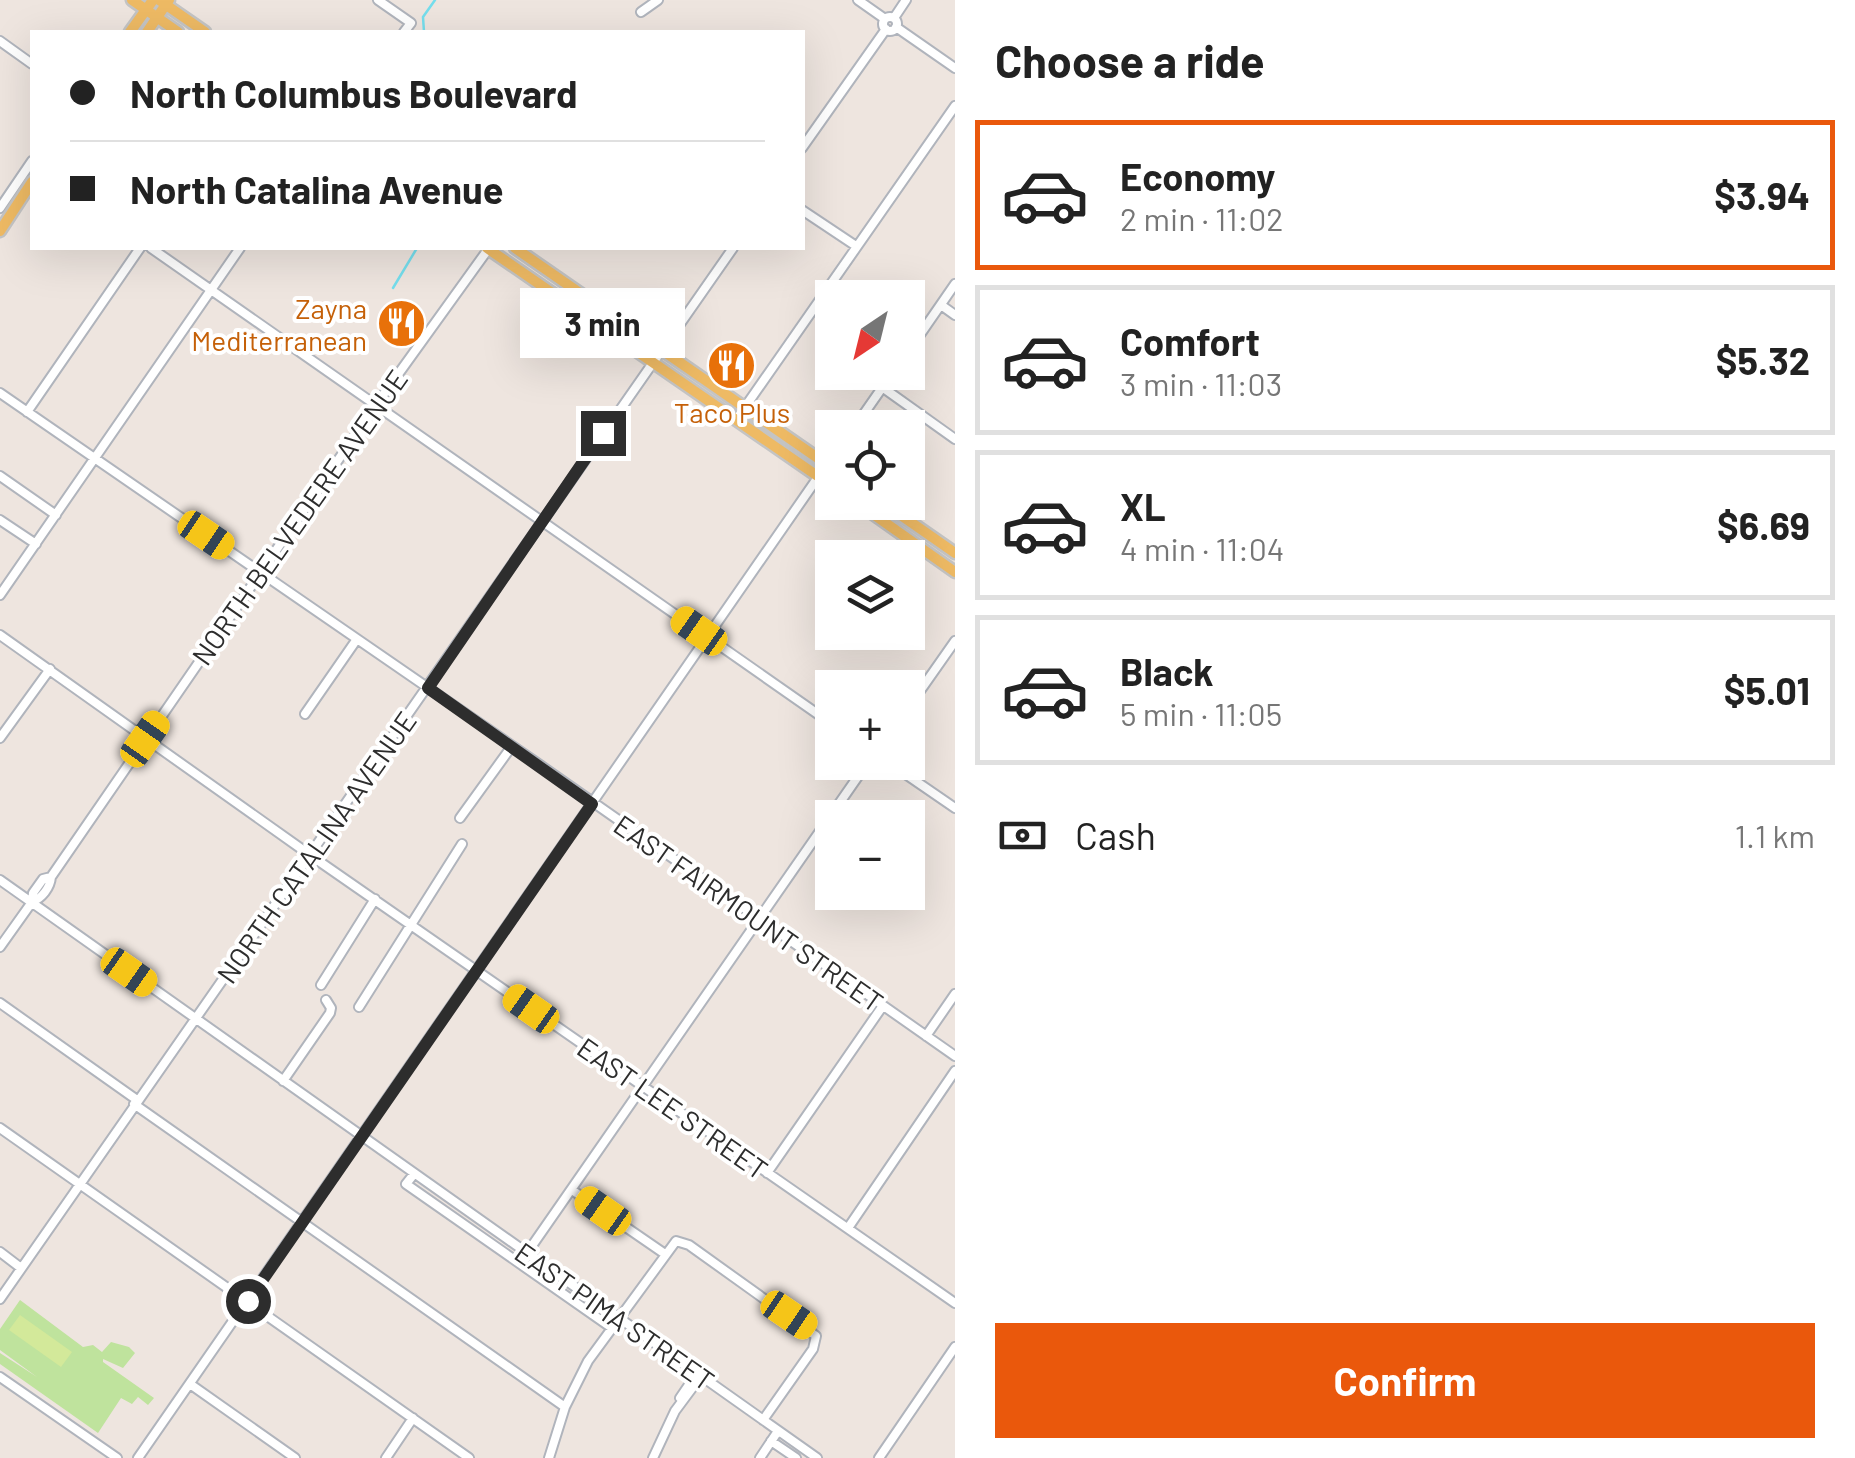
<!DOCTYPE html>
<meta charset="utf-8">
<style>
body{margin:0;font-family:Barlow,sans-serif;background:#f6f6f6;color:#222;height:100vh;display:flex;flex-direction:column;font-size:38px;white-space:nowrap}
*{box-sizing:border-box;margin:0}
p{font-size:32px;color:#767676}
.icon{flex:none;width:55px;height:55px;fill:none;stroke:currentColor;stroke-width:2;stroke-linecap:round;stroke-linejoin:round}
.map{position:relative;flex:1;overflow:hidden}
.panel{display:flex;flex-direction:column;background:#fff;width:900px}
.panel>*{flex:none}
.banner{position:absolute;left:30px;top:30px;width:775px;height:220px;border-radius:0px;box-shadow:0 10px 40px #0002;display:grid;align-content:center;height:220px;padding:0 40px;background:#fff}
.needle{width:65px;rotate:215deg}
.fabs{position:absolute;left:815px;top:280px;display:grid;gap:20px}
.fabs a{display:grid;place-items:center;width:110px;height:110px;border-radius:0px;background:#fff;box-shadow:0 10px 40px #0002;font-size:50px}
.end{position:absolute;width:45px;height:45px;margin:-22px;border:12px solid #2d2d2d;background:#fff;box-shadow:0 0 0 5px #fff}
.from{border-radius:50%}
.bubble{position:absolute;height:70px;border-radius:0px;background:#fff;box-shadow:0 10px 40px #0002;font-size:32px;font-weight:700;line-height:70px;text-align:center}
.car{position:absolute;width:30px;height:60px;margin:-30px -15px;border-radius:12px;box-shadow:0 0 8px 2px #0007;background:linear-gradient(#f5c518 24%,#345 0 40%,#f5c518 0 76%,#345 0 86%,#f5c518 0)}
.banner b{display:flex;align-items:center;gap:35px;height:95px;font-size:38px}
.banner b+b{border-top:2px solid #e0e0e0}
.banner i{width:25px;height:25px;background:#222}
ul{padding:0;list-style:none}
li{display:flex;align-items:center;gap:30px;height:150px;margin:0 20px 15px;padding:0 20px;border:5px solid #e0e0e0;border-radius:0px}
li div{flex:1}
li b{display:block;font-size:38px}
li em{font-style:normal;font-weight:700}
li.selected{border-color:#ea580c}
li>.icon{width:90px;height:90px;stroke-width:1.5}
h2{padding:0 40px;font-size:45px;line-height:120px}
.pay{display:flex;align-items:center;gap:25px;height:110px;padding:0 40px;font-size:38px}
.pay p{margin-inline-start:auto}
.cta{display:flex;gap:20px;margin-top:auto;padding:20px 40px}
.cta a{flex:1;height:115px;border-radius:0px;background:#ea580c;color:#fff;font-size:40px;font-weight:700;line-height:115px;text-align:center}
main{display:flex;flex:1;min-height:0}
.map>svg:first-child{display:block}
</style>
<main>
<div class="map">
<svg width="955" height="1458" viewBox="0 0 955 1458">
<rect width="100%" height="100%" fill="#eee5df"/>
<path fill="#bfe39d" d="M20 1300 83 1347 93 1345 102 1352 111 1342 129 1347 135 1353 123 1368 103 1359V1362L154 1398 148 1405 138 1397 132 1404 121 1398 98 1433 0 1364V1353L37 1377 0 1350V1329Z"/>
<path fill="#d3e99a" d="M20 1315 72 1352 61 1367 9 1330Z"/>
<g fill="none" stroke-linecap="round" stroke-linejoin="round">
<path stroke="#75deed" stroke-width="2.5" d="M424 32 423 17 435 0
M393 288 417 248"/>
<defs>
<path id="minor" d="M378 0 411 23 404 32
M858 0 885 19
M641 12 658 0
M883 24a7 7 0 1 1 14 0a7 7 0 1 1-14 0Z
M894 18 906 0
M896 27 955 68
M0 41 32 64
M802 148 886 29
M0 208 32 161
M802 210 856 246
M151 248 832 724
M941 305 955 315
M908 352 955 284
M882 387 955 439
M0 393 540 765 955 1056
M27 412 140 248
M736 420 955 106
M854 428 893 372
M0 476 56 515
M0 520 36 544
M0 595 240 248
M0 635 310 855 955 1303
M908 708 955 641
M305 714 357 639
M0 738 50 669
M888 762 955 808
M460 818 512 746
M51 877 43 879 33 893 32 902C42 898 50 888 51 877L376 405 489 248
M0 880 817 1458
M0 947 32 902
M321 985 375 899
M0 1003 137 1100
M359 1007 462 844
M926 1036 955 994
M283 1081 330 1013 331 1008 326 1000
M134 1104 565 1407
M0 1128 469 1458
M767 1173 882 1007
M414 1174 406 1184 612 1328
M572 1190 665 1254
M848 1228 955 1071
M0 1252 21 1268
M527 1253 868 762
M0 1299 733 248
M0 1377 117 1458
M190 1384 295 1458
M680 1398 697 1373
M771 1441 796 1458
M138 1458 832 457
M386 1458 413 1418
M549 1458 565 1407 588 1361 676 1241 689 1245 816 1336 813 1349 763 1420
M653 1458 675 1411 701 1376
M760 1458 778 1431
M879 1458 955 1347"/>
<path id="major" d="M132 0 178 32
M159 0 205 32
M130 32 153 0
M147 32 169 0
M0 231 32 182
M487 248 832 486
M515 248 832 468
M856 502 955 572
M882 502 955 553"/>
</defs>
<use href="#minor" stroke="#b0b4bc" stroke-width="12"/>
<use href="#major" stroke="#c4c4c4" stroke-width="15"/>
<use href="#minor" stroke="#fff" stroke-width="8"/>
<use href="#major" stroke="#eeba64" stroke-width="10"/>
</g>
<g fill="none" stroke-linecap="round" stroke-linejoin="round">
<path stroke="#2d2d2d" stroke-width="12" d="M248 1301 592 804 428 688 603 433"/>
</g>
<defs>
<symbol id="restaurant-disc" viewBox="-11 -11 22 22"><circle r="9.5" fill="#e8710a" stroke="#fff"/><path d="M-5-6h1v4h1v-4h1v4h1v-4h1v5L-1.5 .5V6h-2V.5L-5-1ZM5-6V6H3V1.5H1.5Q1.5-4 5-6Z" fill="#fff"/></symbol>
</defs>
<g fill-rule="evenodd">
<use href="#restaurant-disc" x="374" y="296" width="55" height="55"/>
<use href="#restaurant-disc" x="704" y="338" width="55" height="55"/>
</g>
<g text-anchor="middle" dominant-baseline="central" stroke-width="8" stroke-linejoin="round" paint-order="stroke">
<g font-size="28" fill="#c56008" stroke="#fff" text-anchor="end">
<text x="367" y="308">Zayna<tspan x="367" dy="32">Mediterranean</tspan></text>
<text x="732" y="412" text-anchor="middle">Taco Plus</text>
</g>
<g font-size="28" fill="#2d2d2d" stroke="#fff">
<text transform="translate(299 517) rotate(-55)">NORTH BELVEDERE AVENUE</text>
<text transform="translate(316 847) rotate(-55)">NORTH CATALINA AVENUE</text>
<text transform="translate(749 913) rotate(35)">EAST FAIRMOUNT STREET</text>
<text transform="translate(673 1108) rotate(35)">EAST LEE STREET</text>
<text transform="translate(615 1316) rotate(35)">EAST PIMA STREET</text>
</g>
</g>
</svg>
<div class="fabs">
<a><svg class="needle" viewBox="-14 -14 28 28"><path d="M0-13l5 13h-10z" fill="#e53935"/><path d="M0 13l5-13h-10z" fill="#767676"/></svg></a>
<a><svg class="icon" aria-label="locate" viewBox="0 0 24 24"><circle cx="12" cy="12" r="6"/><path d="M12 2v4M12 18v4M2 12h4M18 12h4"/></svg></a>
<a><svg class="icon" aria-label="layers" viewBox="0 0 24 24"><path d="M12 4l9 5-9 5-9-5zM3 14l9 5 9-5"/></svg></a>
<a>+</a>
<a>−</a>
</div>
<i class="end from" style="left:248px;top:1301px"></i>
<i class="end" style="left:603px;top:433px"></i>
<div class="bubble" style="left:520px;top:288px;width:165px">3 min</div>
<i class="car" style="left:206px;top:535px;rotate:124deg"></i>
<i class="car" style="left:699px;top:631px;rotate:305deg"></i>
<i class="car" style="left:145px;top:739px;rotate:35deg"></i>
<i class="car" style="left:129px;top:972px;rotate:125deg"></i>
<i class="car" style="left:531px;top:1009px;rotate:305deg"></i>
<i class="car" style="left:603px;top:1211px;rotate:305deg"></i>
<i class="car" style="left:789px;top:1315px;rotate:124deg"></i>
<div class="banner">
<b><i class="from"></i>North Columbus Boulevard</b>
<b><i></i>North Catalina Avenue</b>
</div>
</div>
<section class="panel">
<h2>Choose a ride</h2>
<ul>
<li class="selected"><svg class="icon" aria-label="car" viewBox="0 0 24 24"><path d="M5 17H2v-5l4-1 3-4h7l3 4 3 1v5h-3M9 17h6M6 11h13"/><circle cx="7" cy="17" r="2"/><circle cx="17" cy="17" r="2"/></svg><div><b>Economy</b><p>2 min · 11:02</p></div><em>$3.94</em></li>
<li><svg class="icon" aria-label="car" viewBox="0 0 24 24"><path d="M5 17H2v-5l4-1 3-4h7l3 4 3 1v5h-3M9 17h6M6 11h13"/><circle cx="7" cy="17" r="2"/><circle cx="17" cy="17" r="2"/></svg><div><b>Comfort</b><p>3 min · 11:03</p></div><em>$5.32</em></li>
<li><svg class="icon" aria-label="car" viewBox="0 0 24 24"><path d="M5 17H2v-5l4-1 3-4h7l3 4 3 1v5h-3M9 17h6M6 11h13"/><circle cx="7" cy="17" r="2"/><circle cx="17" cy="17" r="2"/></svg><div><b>XL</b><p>4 min · 11:04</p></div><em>$6.69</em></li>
<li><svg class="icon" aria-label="car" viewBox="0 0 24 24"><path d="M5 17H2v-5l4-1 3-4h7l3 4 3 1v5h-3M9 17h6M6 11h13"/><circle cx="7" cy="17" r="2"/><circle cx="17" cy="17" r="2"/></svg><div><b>Black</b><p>5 min · 11:05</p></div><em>$5.01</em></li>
</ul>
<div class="pay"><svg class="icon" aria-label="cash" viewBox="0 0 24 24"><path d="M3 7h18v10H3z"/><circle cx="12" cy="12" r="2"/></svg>Cash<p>1.1 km</p></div>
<div class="cta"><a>Confirm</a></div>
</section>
</main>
